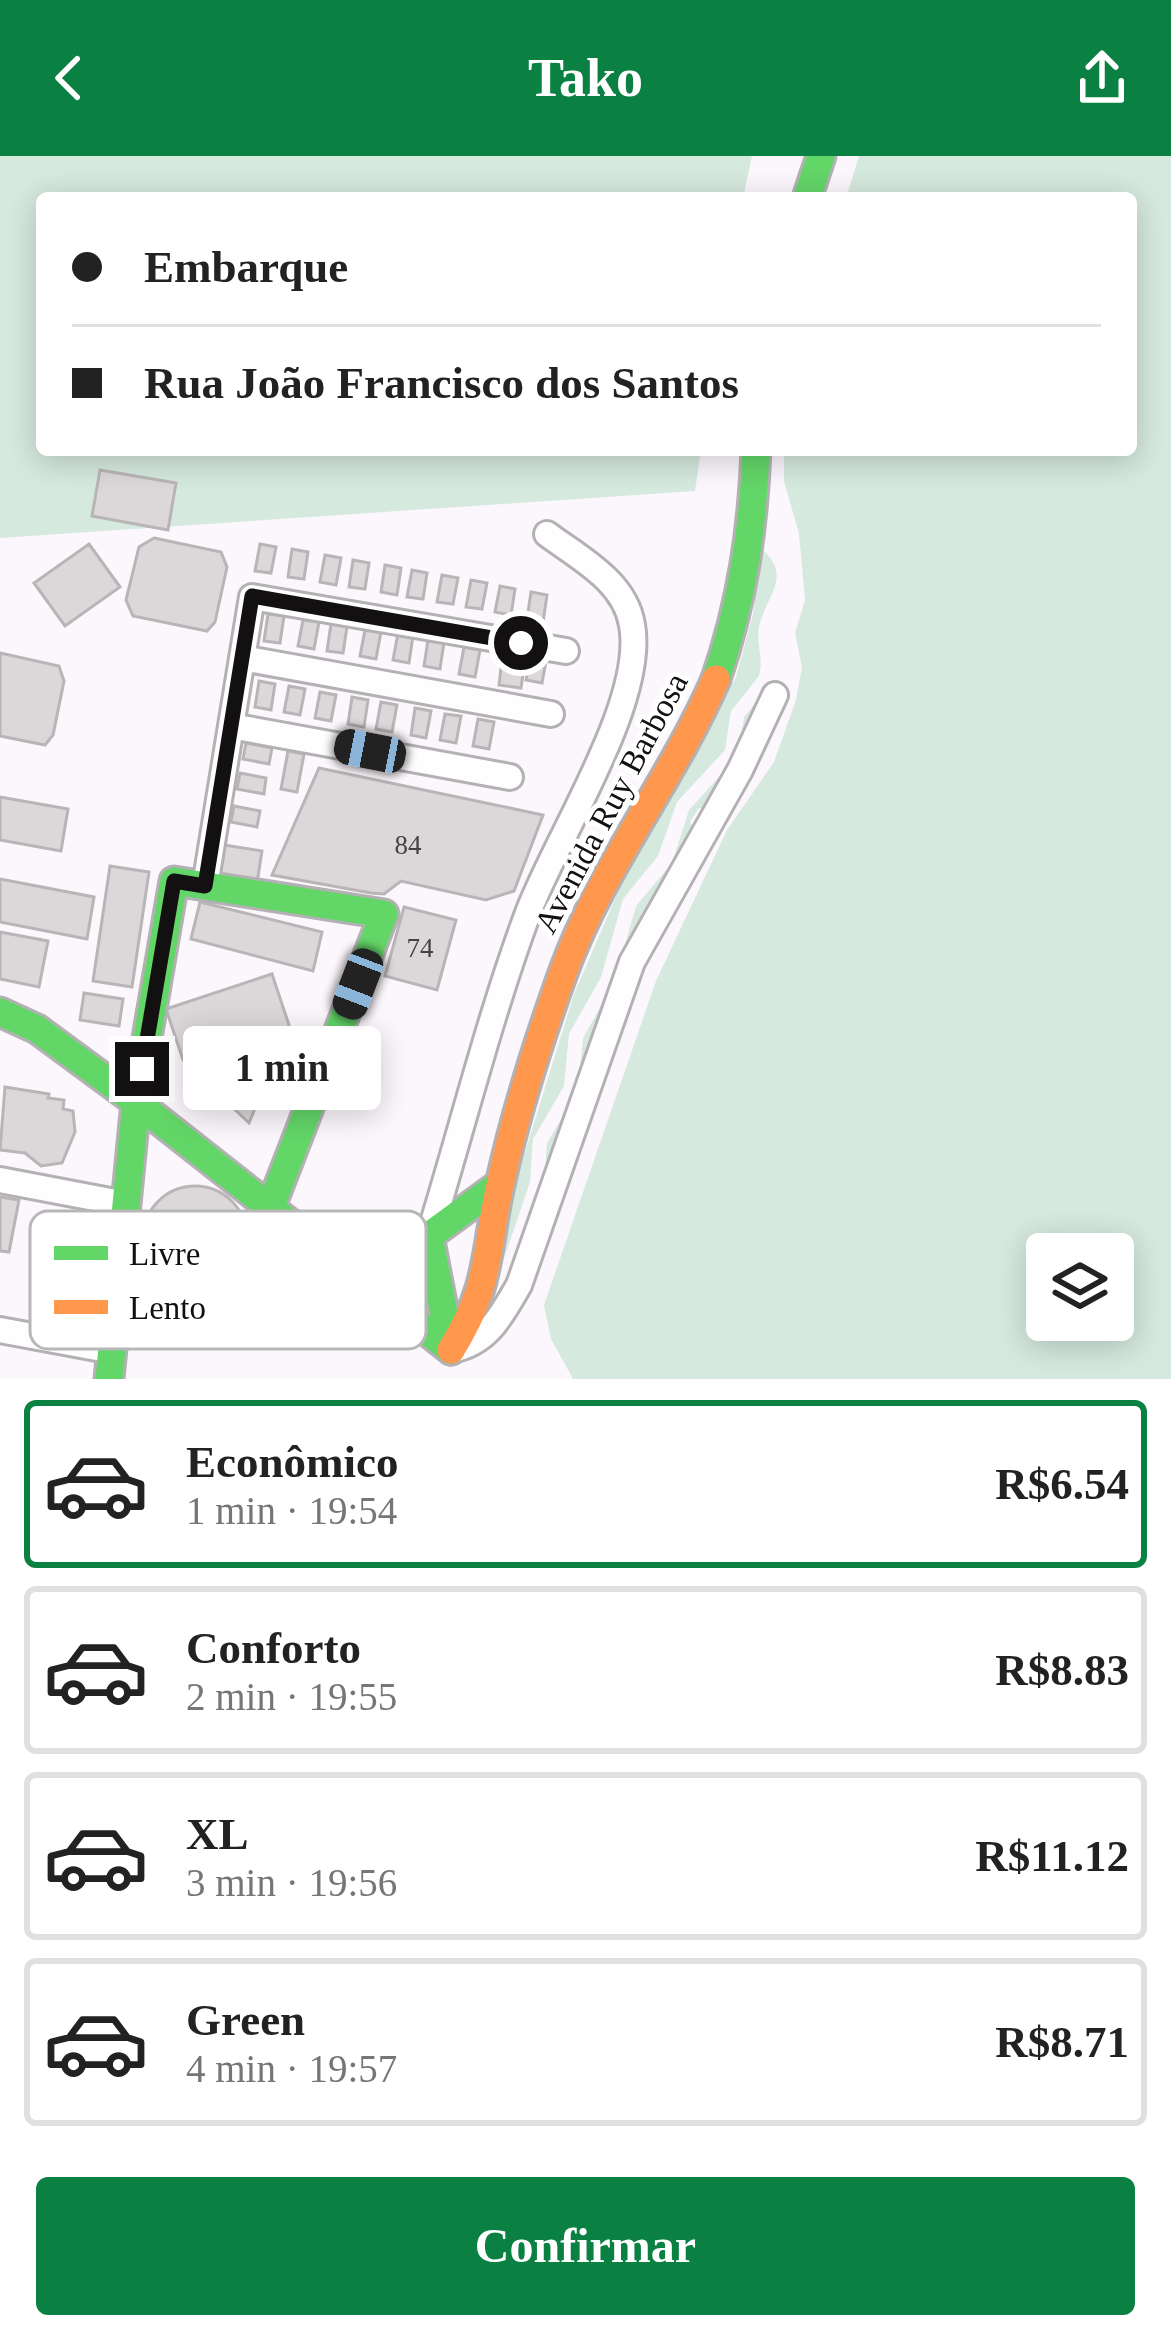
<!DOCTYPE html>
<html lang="pt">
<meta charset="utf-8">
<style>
body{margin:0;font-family:"Times New Roman",serif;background:#f6f6f6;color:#222;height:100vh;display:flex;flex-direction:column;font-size:45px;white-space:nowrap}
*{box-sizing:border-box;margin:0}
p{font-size:39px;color:#767676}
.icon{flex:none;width:66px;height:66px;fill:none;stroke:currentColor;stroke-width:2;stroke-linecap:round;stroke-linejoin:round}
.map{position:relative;height:1223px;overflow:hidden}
.panel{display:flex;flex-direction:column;background:#fff;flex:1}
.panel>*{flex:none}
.guide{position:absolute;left:36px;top:36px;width:1101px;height:264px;border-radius:12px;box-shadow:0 6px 30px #0003;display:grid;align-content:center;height:264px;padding:0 36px;background:#fff}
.tools{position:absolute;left:1026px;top:1077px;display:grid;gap:24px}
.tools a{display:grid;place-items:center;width:108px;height:108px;border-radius:12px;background:#fff;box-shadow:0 6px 30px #0003;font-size:60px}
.end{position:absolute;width:54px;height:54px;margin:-27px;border:15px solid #131012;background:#fff;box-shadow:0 0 0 6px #fff}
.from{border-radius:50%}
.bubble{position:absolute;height:84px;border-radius:12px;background:#fff;box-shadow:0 6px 30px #0003;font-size:39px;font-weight:800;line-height:84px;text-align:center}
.car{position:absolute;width:36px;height:72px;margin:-36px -18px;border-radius:15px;box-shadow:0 0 9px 3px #0007;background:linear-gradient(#222 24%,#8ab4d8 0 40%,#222 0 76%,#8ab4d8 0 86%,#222 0)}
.guide b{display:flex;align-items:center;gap:42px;height:114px;font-size:45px}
.guide b+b{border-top:3px solid #e0e0e0}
.guide i{width:30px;height:30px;background:#222}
ul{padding:21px 0 0;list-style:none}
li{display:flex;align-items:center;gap:36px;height:168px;margin:0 24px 18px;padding:0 12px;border:6px solid #e0e0e0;border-radius:12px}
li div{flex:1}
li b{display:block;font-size:45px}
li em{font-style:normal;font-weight:800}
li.active{border-color:#0b8043}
li>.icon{width:108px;height:108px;stroke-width:1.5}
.primary-button{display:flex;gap:24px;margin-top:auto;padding:24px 36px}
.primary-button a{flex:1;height:138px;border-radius:12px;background:#0b8043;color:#fff;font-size:48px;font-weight:800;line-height:138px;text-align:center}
header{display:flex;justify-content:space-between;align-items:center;height:156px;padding:0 36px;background:#0b8043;color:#fff;font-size:54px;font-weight:800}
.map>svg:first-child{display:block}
</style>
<header><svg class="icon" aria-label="back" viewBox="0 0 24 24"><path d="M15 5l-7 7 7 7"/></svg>Tako<svg class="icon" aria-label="share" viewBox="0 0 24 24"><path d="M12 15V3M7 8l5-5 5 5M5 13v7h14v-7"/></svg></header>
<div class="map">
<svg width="1171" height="1223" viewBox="0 0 1171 1223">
<rect width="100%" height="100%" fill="#fcf7fc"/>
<path fill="#d6e9de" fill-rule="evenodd" d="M0 0H752L743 42H42V294H701L695 335 0 382Z
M859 0H1171V1223H573L551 1183 544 1149 656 825 727 674 774 606 796 544 802 511 795 477 805 444 799 378 784 325V294H1131V42H846ZM1047 1098H1113V1164H1047Z
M761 392C794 421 766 438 759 471 756 488 764 503 759 520L731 555 725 594 677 646 658 700 623 743 601 821 569 878 564 930 533 983 530 1026 496 1126 513 1035 574 838 621 729 736 521 753 458Z
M772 527 755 573 707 655 699 652 690 666 694 675 627 803 514 1127 498 1153 544 1028 547 987 578 935 583 882 614 827 636 750 672 707 689 654 738 600 744 561Z"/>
<path fill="#dcd8da" stroke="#b9b5b7" stroke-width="3" d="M100 314 176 327 168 374 92 360Z
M154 382 221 396 227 411 215 466 207 475 133 460 126 444 139 391Z
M89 388 120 431 65 470 34 427Z
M260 388 276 391 271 417 255 415Z
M292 393 308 396 304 423 288 421Z
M325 399 341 402 336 429 320 426Z
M353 404 369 407 365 433 349 431Z
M385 409 401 412 397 439 381 436Z
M412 414 427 417 423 443 407 441Z
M442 419 458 422 453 448 437 446Z
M471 424 487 427 482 453 466 451Z
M500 430 515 433 511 459 495 456Z
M531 436 547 439 543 466 527 463Z
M268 458 284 460 280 487 264 485Z
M303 464 319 466 314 493 298 490Z
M331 468 347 471 343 497 327 495Z
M365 474 381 476 376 503 360 500Z
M398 477 413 480 409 507 393 504Z
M428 484 444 486 440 513 424 510Z
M464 491 480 494 475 521 459 518Z
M503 495 526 498 521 532 499 529Z
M0 497 59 510 64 525 53 579 45 589 0 580Z
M531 497 547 500 542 527 526 524Z
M259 525 275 528 271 554 255 551Z
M289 530 305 533 300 559 284 556Z
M320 536 336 539 331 565 315 562Z
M352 541 368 544 364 571 348 568Z
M381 546 397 549 392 576 376 573Z
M415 552 431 555 426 582 411 579Z
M445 558 461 560 456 587 440 584Z
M478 563 494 566 489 593 473 590Z
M246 587 272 592 269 608 243 603Z
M288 595 304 598 297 636 281 633Z
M319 612 543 659 514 735 486 744 401 725 384 738 371 737 272 719Z
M240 617 266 622 264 638 237 633Z
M0 641 68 653 61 695 0 684Z
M234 650 260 655 257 671 231 666Z
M218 688 262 695 257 727 213 720Z
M110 710 149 716 132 831 93 825Z
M0 723 94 741 87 783 0 766Z
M200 746 322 776 313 815 191 783Z
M404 751 456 764 437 834 385 820Z
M0 776 48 785 39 831 0 823Z
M272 818 289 869 249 967 183 904 166 853Z
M84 837 123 843 119 870 80 864Z
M5 931 49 938 48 942 64 944 63 953 73 955 75 976 62 1007 41 1010 25 997 0 994Z
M143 1082a52 52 0 1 1 104 0a52 52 0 1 1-104 0Z
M0 1041 19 1044 9 1096 0 1095Z"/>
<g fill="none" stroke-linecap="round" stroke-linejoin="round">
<defs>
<path id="street" d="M242 502 551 558
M231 570 510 621
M205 730 252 441 566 495
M0 1024 126 1048
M429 1080C462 973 489 862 528 757 557 680 646 546 632 469 625 425 579 402 547 378
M0 1174 113 1195
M451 1194C488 1187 501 1160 519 1129L632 806 740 614 775 539"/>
<path id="fast" d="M807 42 821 0
M716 523C742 447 753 374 756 294
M0 856 37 873 136 946 451 1194
M306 1072 368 1084 429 1080 451 1194
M429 1080 500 1028
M109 1223 136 946 174 725 384 758 271 1050"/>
<path id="slow" d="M451 1194C491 1130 485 1098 500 1029 515 959 539 884 563 817 601 712 672 624 716 523"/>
</defs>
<use href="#street" stroke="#b4b1b4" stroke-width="30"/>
<use href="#fast" stroke="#b4b1b4" stroke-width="33"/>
<use href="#slow" stroke="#b4b1b4" stroke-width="33"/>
<use href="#street" stroke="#fffeff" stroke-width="24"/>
<use href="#fast" stroke="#63d668" stroke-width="27"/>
<use href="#slow" stroke="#ff974d" stroke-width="27"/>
</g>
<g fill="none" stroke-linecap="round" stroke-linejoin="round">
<path stroke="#131012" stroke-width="15" d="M142 913 174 725 205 730 252 440 521 487"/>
</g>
<g text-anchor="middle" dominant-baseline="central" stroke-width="10" stroke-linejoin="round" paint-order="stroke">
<g font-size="27" fill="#454244">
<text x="408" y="689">84</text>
<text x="420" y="792">74</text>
</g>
<g font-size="33" fill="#131012" stroke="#fff">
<text transform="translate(611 647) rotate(-62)">Avenida Ruy Barbosa</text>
</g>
</g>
<rect x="30" y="1055" width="396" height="138" rx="18" fill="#fff" stroke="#b8b7b8" stroke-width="3"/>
<rect x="54" y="1090" width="54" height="14" fill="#63d668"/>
<rect x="54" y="1144" width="54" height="14" fill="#ff974d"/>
<g font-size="33" fill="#131012">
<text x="129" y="1109">Livre</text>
<text x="129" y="1163">Lento</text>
</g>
</svg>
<div class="tools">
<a><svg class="icon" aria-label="layers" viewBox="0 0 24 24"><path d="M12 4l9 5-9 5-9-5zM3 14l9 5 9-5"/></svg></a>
</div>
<i class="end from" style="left:521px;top:487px"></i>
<i class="end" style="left:142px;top:913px"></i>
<div class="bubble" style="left:183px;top:870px;width:198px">1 min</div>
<i class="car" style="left:370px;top:595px;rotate:281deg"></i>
<i class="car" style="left:358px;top:828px;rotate:201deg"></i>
<div class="guide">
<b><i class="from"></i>Embarque</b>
<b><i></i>Rua João Francisco dos Santos</b>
</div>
</div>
<section class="panel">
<ul>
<li class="active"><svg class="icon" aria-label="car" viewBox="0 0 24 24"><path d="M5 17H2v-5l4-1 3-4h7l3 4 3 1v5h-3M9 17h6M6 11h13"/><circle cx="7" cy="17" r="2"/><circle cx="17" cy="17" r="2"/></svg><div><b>Econômico</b><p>1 min · 19:54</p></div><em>R$6.54</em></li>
<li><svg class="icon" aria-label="car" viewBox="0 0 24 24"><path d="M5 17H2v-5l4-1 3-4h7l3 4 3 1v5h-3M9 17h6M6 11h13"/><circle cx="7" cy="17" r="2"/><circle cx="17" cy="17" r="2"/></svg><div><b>Conforto</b><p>2 min · 19:55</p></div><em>R$8.83</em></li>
<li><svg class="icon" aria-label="car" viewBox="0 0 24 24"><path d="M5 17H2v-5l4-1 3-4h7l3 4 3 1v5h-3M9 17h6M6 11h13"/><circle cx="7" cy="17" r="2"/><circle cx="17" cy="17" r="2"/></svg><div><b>XL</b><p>3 min · 19:56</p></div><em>R$11.12</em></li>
<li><svg class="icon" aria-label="car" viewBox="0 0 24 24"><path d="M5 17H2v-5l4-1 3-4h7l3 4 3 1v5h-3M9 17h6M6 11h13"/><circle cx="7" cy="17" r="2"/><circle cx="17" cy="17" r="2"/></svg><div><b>Green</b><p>4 min · 19:57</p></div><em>R$8.71</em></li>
</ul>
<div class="primary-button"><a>Confirmar</a></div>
</section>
